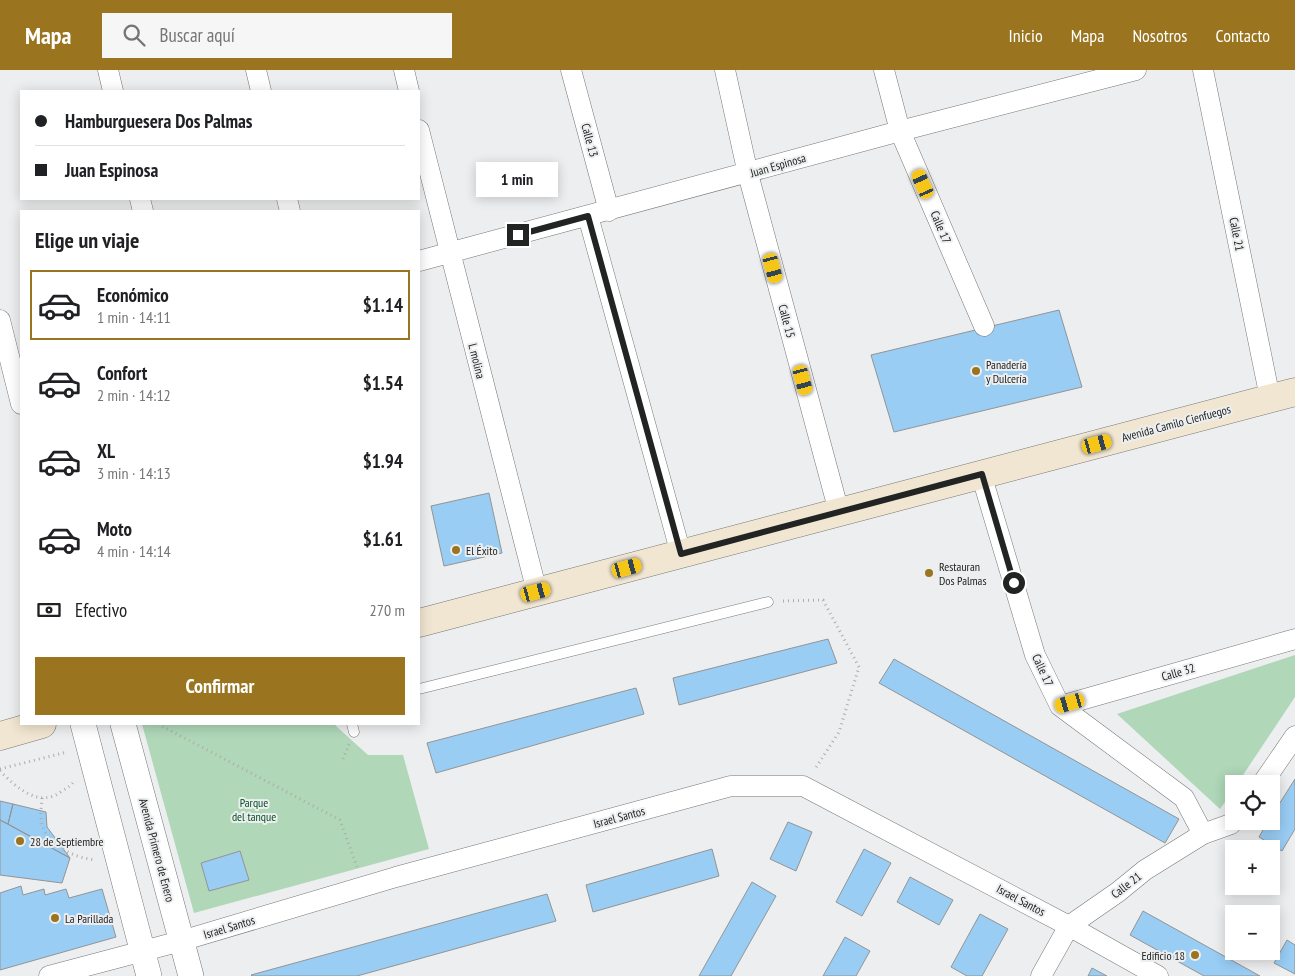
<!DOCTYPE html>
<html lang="es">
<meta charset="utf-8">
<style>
body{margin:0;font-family:"PT Sans Narrow",sans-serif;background:#f6f6f6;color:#202124;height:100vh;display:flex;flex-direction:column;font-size:19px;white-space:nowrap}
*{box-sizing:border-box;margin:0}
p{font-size:16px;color:#757577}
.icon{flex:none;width:28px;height:28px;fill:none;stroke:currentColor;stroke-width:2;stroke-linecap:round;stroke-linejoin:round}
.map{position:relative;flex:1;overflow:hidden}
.side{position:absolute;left:20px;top:140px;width:400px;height:515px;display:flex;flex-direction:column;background:#fff;border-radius:0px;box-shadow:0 2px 12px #0003}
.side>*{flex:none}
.banner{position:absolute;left:20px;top:20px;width:400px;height:110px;border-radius:0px;box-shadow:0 2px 12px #0003;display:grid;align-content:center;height:110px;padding:0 15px;background:#fff}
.buttons{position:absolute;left:1225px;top:705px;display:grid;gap:10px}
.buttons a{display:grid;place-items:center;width:55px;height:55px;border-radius:0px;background:#fff;box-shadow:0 2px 12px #0003;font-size:25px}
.end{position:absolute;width:22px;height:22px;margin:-11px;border:6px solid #222323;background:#fff;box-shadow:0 0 0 2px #fff}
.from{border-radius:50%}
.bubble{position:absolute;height:35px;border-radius:0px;background:#fff;box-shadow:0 2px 12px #0003;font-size:16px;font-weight:700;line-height:35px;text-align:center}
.car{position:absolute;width:15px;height:30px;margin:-15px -8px;border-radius:6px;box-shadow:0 0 4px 1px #0007;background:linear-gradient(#f5c518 24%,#345 0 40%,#f5c518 0 76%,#345 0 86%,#f5c518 0)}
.banner b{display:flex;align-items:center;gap:18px;height:48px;font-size:19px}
.banner b+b{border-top:1px solid #e0e0e0}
.banner i{width:12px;height:12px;background:#202124}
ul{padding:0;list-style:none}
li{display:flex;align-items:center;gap:15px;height:70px;margin:0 10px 8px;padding:0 5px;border:2px solid transparent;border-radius:0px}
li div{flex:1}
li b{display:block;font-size:19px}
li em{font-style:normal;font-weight:700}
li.on{border-color:#9a741f}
li>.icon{width:45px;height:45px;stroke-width:1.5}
h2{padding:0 15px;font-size:22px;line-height:60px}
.pay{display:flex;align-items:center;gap:12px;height:55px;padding:0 15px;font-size:19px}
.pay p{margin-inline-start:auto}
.action{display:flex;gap:10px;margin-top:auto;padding:10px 15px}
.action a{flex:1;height:58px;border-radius:0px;background:#9a741f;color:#fff;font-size:20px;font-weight:700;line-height:58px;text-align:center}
header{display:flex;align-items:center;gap:30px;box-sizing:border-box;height:70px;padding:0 25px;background:#9a741f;color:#fff}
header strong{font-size:24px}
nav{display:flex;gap:28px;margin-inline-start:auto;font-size:18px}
.search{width:350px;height:45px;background:#f6f6f6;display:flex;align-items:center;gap:12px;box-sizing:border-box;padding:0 18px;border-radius:0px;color:#757577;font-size:19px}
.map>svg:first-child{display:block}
</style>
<header>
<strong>Mapa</strong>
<div class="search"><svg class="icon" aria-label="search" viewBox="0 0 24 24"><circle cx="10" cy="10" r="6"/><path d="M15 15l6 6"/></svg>Buscar aquí</div>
<nav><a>Inicio</a><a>Mapa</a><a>Nosotros</a><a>Contacto</a></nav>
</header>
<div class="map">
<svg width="1295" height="906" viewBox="0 0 1295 906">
<rect width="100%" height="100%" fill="#edeeef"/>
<path fill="#afd7b8" d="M1295 585V627L1237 714H1234V719L1220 739 1117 644Z
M142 654H335L336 656 368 685H403L429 779 194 843Z"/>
<path fill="#99cdf4" stroke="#939495" d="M1059 240 1082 317 894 362 871 285Z
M489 423 502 483 444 496 431 436Z
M828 569 837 593 679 635 673 608Z
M894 589 1179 749 1165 773 879 613Z
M636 618 644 644 436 703 427 673Z
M1295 709V759L1282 781 1259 767 1268 751H1271V747Z
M0 731 13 734 8 754 0 750Z
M13 734 46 742 47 757 70 788 8 754Z
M0 750 70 788 62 813 0 805Z
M788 752 812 762 796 801 770 789Z
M712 779 719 806 593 842 586 815Z
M864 779 891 793 862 846 836 832Z
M240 781 249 810 209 821 201 793Z
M910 807 953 830 939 855 897 832Z
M752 812 776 826 731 906H699Z
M21 816 23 825 44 819 45 825 66 819 69 828 102 819 116 867 0 900V823Z
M547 824 556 851 357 906H252L251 905Z
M1143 841 1260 906H1204L1130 865Z
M980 844 1008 859 982 906H967L951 897Z
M845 867 870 881 856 906H823Z
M1287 870 1295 875V904L1274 893Z
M1092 898 1107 906H1088Z"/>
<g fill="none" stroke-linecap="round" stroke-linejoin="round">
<defs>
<path id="service" d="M419 619 768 532
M352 654 354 662"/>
<path id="minor" d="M108 0 113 21
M256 0 261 21
M404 0 409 21
M571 0 609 141
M725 0 748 104 839 442
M884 0 900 61 984 256
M1203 0 1270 328
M419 60 537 522
M140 129 143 141
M287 129 290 141
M588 146 681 484
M419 191 900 61 1136 0
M0 250 21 334
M981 404 1035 585 1060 636 1184 728 1203 764
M1060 636 1295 569
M1262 714 1295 666
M49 906 181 871 396 807 731 716H803L1069 856 1158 906
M1041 906 1069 856 1118 822 1145 800 1203 764 1231 754 1234 750"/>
<path id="tertiary" d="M83 654 149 906
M123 654 191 906"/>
<path id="secondary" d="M419 553 1295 322
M0 666 42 654"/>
</defs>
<use href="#service" stroke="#767778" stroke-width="11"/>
<use href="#minor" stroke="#767778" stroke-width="21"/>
<use href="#tertiary" stroke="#767778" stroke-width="26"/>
<use href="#secondary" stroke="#767778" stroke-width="29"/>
<path stroke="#abacad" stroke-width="3" stroke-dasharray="1 4" stroke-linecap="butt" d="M783 531 823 530 859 597 839 662 815 699
M158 654 340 750 357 797
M343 689 349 674
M0 699 67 682
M0 701C16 717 39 739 62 721 67 718 71 716 74 711
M42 728C42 734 40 741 41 748 43 774 72 787 95 790"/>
<use href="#service" stroke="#fff" stroke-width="10"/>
<use href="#minor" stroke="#fff" stroke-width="20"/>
<use href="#tertiary" stroke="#fff" stroke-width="25"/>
<use href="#secondary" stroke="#f1e6d1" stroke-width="28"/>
</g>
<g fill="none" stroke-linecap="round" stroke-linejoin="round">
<path stroke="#222323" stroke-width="6" d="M518 165 588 146 681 484 982 404 1014 513"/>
</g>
<g fill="#9a741f" stroke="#edeeef" stroke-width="2">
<circle cx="976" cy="301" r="5"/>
<circle cx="456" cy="480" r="5"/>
<circle cx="929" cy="503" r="5"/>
<circle cx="20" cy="771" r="5"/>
<circle cx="55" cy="848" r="5"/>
<circle cx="1195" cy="885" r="5"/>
</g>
<g text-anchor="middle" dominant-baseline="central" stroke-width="4" stroke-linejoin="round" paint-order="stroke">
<g font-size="12" fill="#222323" stroke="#edeeef">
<text transform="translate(590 70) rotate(75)">Calle 13</text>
<text transform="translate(778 95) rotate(-16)">Juan Espinosa</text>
<text transform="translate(941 157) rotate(67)">Calle 17</text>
<text transform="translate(1237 164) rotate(79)">Calle 21</text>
<text transform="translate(787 251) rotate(75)">Calle 15</text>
<text transform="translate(477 291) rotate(76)">L molina</text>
<text transform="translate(1176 353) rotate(-15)">Avenida Camilo Cienfuegos</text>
<text transform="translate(1043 600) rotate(65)">Calle 17</text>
<text transform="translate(1178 602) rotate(-16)">Calle 32</text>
<text transform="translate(619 747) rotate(-15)">Israel Santos</text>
<text transform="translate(157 780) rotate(75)">Avenida Primero de Enero</text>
<text transform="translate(1126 815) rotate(-38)">Calle 21</text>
<text transform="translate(1021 830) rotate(28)">Israel Santos</text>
<text transform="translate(229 857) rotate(-17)">Israel Santos</text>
</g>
<g font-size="12" fill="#222323" stroke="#edeeef" text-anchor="start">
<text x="986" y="294">Panadería<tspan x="986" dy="14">y Dulcería</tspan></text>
<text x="466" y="480">El Éxito</text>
<text x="939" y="496">Restauran<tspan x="939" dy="14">Dos Palmas</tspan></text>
<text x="30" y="771">28 de Septiembre</text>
<text x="65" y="848">La Parillada</text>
<text x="1185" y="885" text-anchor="end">Edificio 18</text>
</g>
<g font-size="12" fill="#004f22" stroke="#edeeef">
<text x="254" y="732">Parque<tspan x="254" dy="14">del tanque</tspan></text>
</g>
</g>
</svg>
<div class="buttons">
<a><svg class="icon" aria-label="locate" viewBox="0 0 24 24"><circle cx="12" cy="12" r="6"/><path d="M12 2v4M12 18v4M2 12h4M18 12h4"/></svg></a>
<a>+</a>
<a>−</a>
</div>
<i class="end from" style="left:1014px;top:513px"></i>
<i class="end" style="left:518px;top:165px"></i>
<div class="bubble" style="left:476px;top:92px;width:82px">1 min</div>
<i class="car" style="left:923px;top:114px;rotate:336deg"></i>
<i class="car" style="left:773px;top:198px;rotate:165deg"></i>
<i class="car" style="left:803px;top:310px;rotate:165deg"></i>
<i class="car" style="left:1097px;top:374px;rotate:75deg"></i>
<i class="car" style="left:627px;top:498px;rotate:75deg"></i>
<i class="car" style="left:536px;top:522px;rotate:75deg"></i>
<i class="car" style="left:1070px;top:633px;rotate:254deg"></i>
<div class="banner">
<b><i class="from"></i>Hamburguesera Dos Palmas</b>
<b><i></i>Juan Espinosa</b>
</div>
<section class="side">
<h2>Elige un viaje</h2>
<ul>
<li class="on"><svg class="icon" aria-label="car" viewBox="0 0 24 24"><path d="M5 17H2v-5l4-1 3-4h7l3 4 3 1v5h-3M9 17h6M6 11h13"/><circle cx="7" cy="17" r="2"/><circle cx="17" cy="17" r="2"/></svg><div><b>Económico</b><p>1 min · 14:11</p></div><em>$1.14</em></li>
<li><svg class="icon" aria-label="car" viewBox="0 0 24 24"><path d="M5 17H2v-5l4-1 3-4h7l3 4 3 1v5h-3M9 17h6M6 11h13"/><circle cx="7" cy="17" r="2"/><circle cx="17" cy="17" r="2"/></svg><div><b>Confort</b><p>2 min · 14:12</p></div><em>$1.54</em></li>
<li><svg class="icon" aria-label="car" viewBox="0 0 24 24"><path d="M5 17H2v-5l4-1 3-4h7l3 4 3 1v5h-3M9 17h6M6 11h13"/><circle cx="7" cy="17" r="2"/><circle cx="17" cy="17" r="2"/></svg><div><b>XL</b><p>3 min · 14:13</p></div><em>$1.94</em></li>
<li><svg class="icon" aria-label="car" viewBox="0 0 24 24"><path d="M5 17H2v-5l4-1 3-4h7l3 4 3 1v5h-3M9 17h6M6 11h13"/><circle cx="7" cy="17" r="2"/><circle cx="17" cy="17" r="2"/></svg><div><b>Moto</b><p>4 min · 14:14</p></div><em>$1.61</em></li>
</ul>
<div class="pay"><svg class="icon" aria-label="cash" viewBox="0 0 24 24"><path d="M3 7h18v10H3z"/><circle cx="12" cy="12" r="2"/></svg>Efectivo<p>270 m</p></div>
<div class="action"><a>Confirmar</a></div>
</section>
</div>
